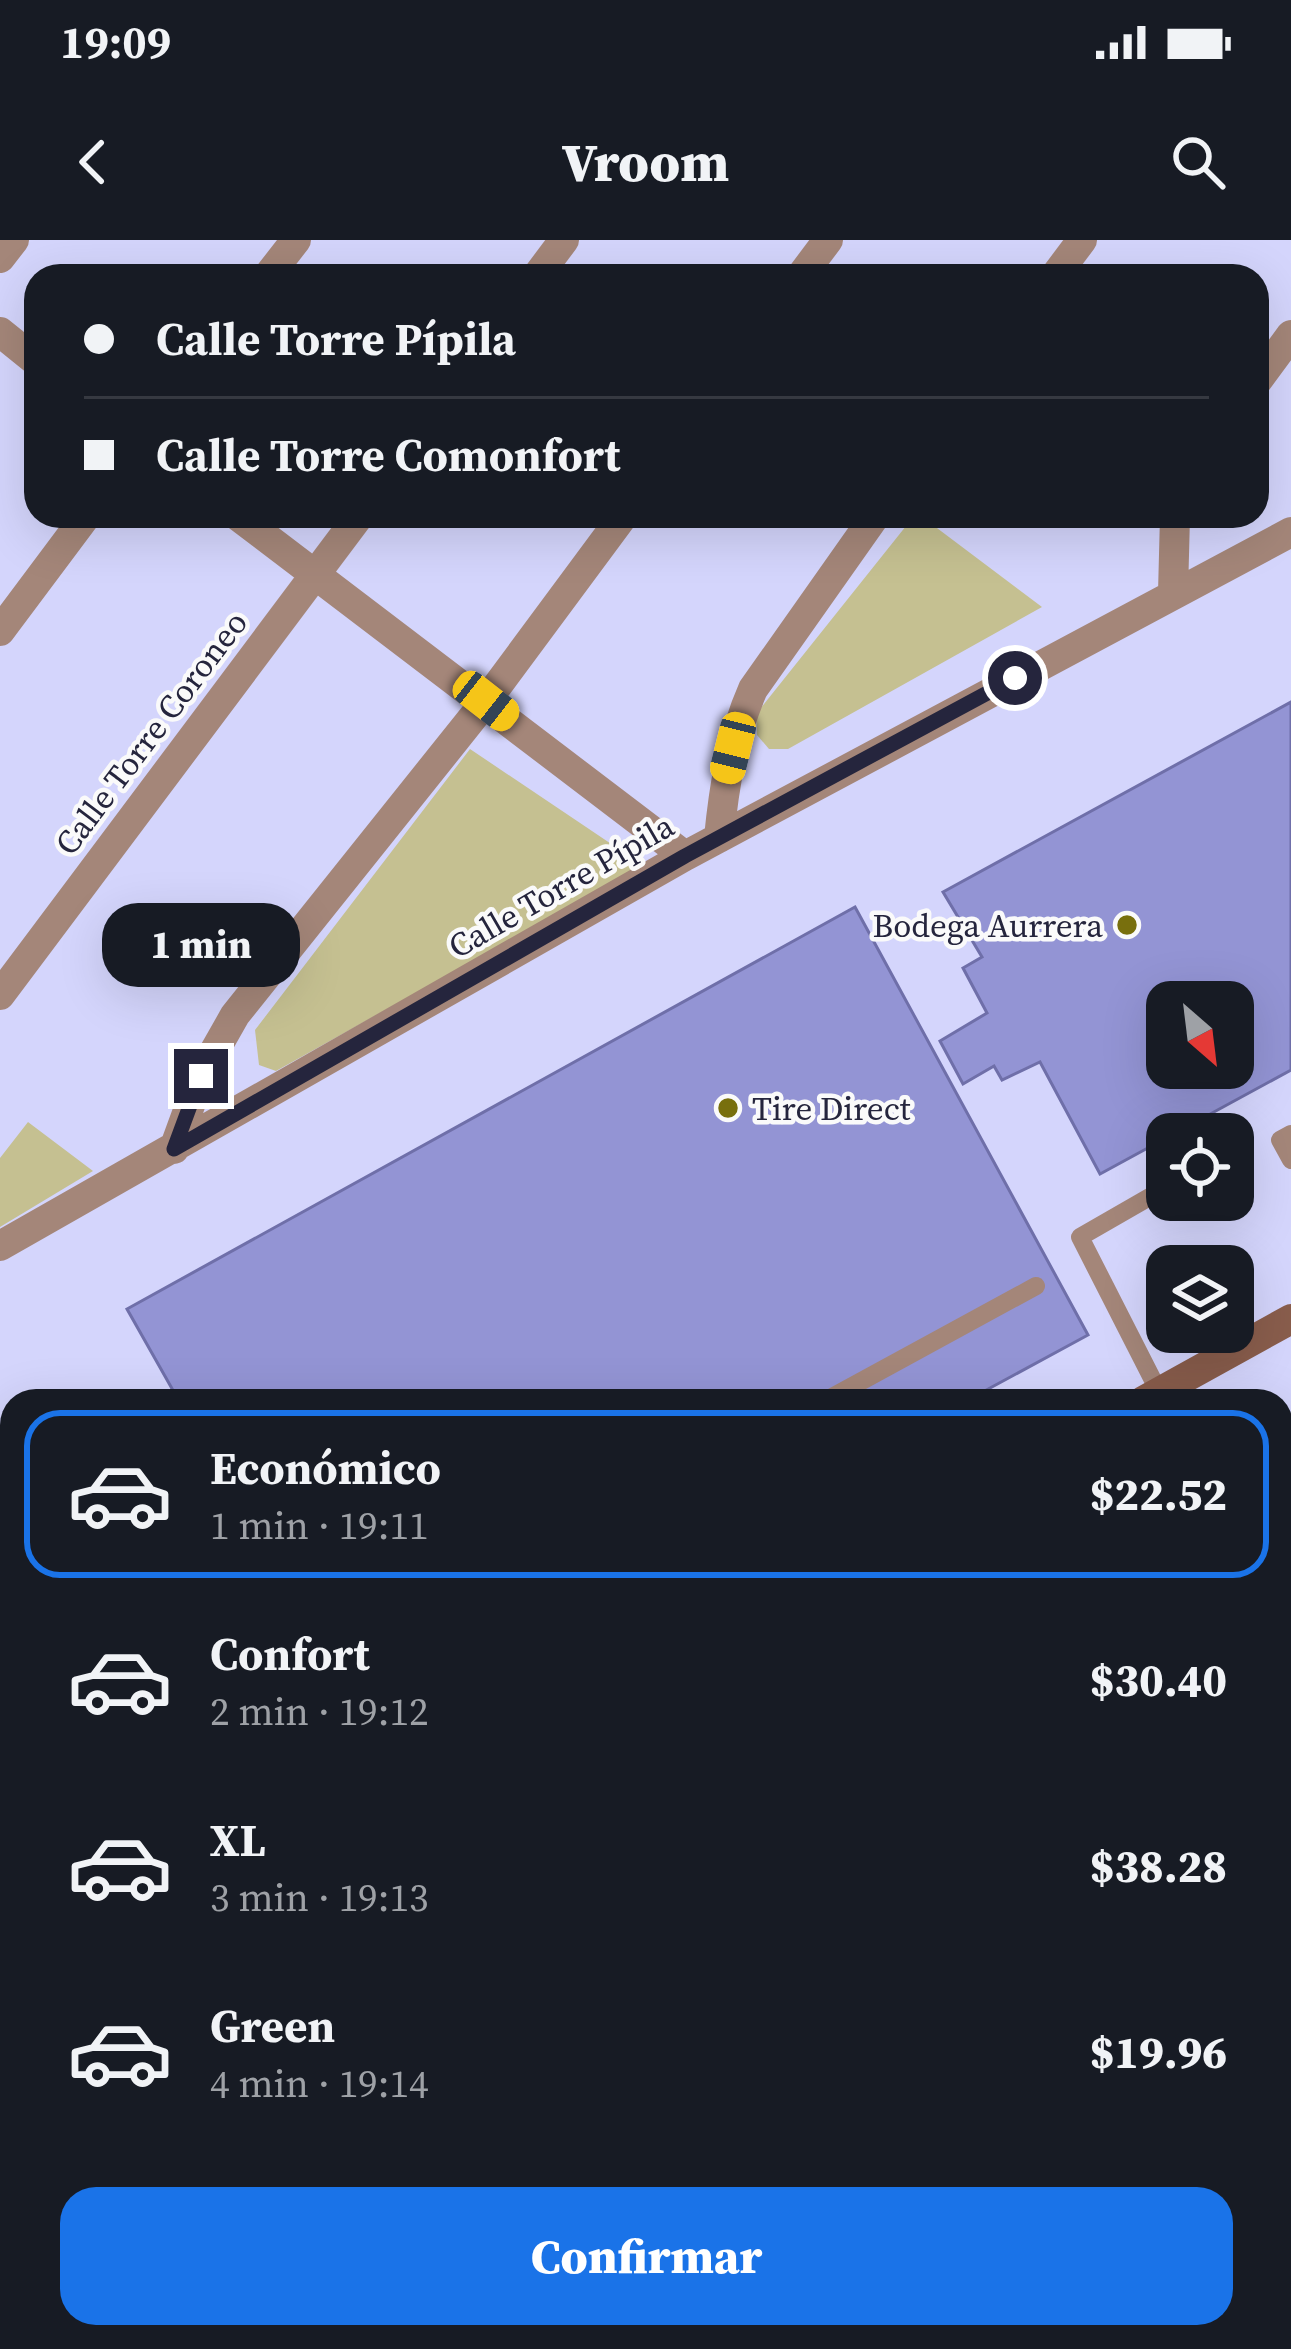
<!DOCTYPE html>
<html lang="es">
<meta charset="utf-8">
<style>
body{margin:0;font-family:"Source Serif 4",serif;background:#20242c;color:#f1f3f6;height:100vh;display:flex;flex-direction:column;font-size:45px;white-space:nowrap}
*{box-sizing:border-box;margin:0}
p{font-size:39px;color:#9ea1a6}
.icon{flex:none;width:66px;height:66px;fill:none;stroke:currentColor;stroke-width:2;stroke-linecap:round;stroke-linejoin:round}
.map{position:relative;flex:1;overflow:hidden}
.drawer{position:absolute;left:0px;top:1149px;width:1293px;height:960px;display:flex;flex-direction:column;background:#171b24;border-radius:36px 36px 0 0;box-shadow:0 12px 48px #0002}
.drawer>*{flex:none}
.hud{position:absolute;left:24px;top:24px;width:1245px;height:264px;border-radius:36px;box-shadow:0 12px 48px #0002;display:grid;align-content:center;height:264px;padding:0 60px;background:#171b24}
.needle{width:78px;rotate:152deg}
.buttons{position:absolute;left:1146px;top:741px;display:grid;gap:24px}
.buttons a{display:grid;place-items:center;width:108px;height:108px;border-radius:24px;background:#171b24;box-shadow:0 12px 48px #0002;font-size:60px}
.end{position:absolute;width:54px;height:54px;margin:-27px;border:15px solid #25253d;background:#fff;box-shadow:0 0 0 6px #fff}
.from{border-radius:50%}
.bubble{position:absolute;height:84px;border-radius:36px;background:#171b24;box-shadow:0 12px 48px #0002;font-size:39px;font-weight:800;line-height:84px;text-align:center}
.car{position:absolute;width:36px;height:72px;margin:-36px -18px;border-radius:15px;box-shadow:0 0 9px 3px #0007;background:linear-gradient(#f5c518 24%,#345 0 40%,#f5c518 0 76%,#345 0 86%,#f5c518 0)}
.hud b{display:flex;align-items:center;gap:42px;height:114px;font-size:45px}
.hud b+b{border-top:3px solid #363941}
.hud i{width:30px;height:30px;background:#f1f3f6}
ul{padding:21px 0 0;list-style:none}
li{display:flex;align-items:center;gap:36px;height:168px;margin:0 24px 18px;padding:0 36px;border:6px solid transparent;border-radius:36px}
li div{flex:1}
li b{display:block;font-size:45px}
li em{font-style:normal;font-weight:800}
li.on{border-color:#1a73e8}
li>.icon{width:108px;height:108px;stroke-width:1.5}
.primary-button{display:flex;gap:24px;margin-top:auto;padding:24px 60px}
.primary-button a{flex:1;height:138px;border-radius:36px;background:#1a73e8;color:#fff;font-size:48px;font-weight:800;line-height:138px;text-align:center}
.status{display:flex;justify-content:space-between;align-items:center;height:84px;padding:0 60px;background:#171b24;direction:ltr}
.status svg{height:33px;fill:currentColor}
header{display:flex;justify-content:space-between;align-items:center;height:156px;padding:0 60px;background:#171b24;font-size:54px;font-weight:800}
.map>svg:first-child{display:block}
</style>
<div class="status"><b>19:09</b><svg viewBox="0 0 49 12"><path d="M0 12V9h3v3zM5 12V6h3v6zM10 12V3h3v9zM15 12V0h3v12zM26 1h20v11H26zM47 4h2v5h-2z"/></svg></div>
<header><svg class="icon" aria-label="back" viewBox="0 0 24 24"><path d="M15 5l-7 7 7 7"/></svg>Vroom<svg class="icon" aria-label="search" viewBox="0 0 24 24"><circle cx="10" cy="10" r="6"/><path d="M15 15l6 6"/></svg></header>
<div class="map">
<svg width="1291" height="2109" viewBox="0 0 1291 2109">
<rect width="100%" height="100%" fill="#d4d5fc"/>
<path fill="#c5c091" d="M914 276H921L1042 367 788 509H769L757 495 756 474Z
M470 509 644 626 276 831 259 825 255 790Z
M28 882 93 931 0 987V918Z"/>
<path fill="#9394d4" stroke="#6f6fa9" stroke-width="3" fill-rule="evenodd" d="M1291 462V830L1100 934 1040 822 1002 840 994 826 963 844 940 801 987 773 963 728 982 717 943 652ZM1167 762H1233V828H1167Z
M855 667 1088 1095 966 1161H179L127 1069Z"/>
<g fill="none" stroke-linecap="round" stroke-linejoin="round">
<path stroke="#a48679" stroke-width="18" d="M1291 894 1280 900 1291 920
M1159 1152 1080 997 1167 947
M825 1161 1036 1046"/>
<path stroke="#a48679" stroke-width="30" d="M0 18 14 0
M268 36 296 0
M537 36 564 0
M801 36 828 0
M1055 36 1082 0
M0 92 36 121
M1257 141 1291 95
M238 276 685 616
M1173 353 1175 276
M0 391 86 276
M719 598C724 546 732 497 753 449L875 276
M0 755 359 276
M174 909 201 835 235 775 486 461 623 276
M0 1006 685 616 1291 292
M1281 1634 1291 1629
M1281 1942 1291 1936
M598 2097 616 2109
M813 2097 831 2109"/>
<path stroke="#895d4c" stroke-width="30" d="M1143 1161 1291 1079
M1281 1420 1291 1414
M0 1785 12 1779"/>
</g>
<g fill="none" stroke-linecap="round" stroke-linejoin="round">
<path stroke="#25253d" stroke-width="15" d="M201 836 174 909 685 616 1015 438"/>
</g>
<g fill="#786f0d" stroke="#fafafa" stroke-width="4.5">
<circle cx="1127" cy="685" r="12"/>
<circle cx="728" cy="868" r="12"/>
</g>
<g text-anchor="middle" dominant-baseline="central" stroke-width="9" stroke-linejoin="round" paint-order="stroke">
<g font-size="33" fill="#25253d" stroke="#fafafa">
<text transform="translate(151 493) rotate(-53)">Calle Torre Coroneo</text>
<text transform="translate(561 646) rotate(-30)">Calle Torre Pípila</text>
</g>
<g font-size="33" fill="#25253d" stroke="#fafafa" text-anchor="end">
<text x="1103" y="685">Bodega Aurrera</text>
<text x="752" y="868" text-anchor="start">Tire Direct</text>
</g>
</g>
</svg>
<div class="buttons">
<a><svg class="needle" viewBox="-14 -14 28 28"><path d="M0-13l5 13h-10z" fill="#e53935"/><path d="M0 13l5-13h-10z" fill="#9ea1a6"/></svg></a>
<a><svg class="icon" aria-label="locate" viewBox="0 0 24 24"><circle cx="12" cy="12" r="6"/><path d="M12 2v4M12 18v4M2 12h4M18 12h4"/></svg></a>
<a><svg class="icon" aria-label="layers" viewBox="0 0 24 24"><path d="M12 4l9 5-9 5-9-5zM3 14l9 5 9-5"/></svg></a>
</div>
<i class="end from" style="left:1015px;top:438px"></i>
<i class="end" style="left:201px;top:836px"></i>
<div class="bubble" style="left:102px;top:663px;width:198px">1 min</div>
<i class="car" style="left:486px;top:461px;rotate:128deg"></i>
<i class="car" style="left:733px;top:508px;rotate:194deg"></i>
<div class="hud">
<b><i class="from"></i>Calle Torre Pípila</b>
<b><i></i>Calle Torre Comonfort</b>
</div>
<section class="drawer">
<ul>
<li class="on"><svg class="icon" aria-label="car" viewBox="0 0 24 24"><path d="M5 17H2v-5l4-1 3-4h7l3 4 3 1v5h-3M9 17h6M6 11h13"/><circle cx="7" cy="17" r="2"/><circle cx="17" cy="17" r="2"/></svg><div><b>Económico</b><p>1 min · 19:11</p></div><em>$22.52</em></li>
<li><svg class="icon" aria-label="car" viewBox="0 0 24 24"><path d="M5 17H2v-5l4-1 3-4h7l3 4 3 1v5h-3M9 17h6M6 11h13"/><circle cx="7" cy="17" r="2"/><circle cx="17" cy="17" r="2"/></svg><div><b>Confort</b><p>2 min · 19:12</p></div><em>$30.40</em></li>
<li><svg class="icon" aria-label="car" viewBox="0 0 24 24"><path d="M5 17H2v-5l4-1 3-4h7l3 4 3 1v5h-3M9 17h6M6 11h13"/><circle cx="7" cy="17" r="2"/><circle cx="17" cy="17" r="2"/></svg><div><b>XL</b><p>3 min · 19:13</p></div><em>$38.28</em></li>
<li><svg class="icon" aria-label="car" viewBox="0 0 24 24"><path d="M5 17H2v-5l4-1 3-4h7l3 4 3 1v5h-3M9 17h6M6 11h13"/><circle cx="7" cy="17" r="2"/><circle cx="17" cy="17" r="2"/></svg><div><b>Green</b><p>4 min · 19:14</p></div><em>$19.96</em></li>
</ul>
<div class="primary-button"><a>Confirmar</a></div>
</section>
</div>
